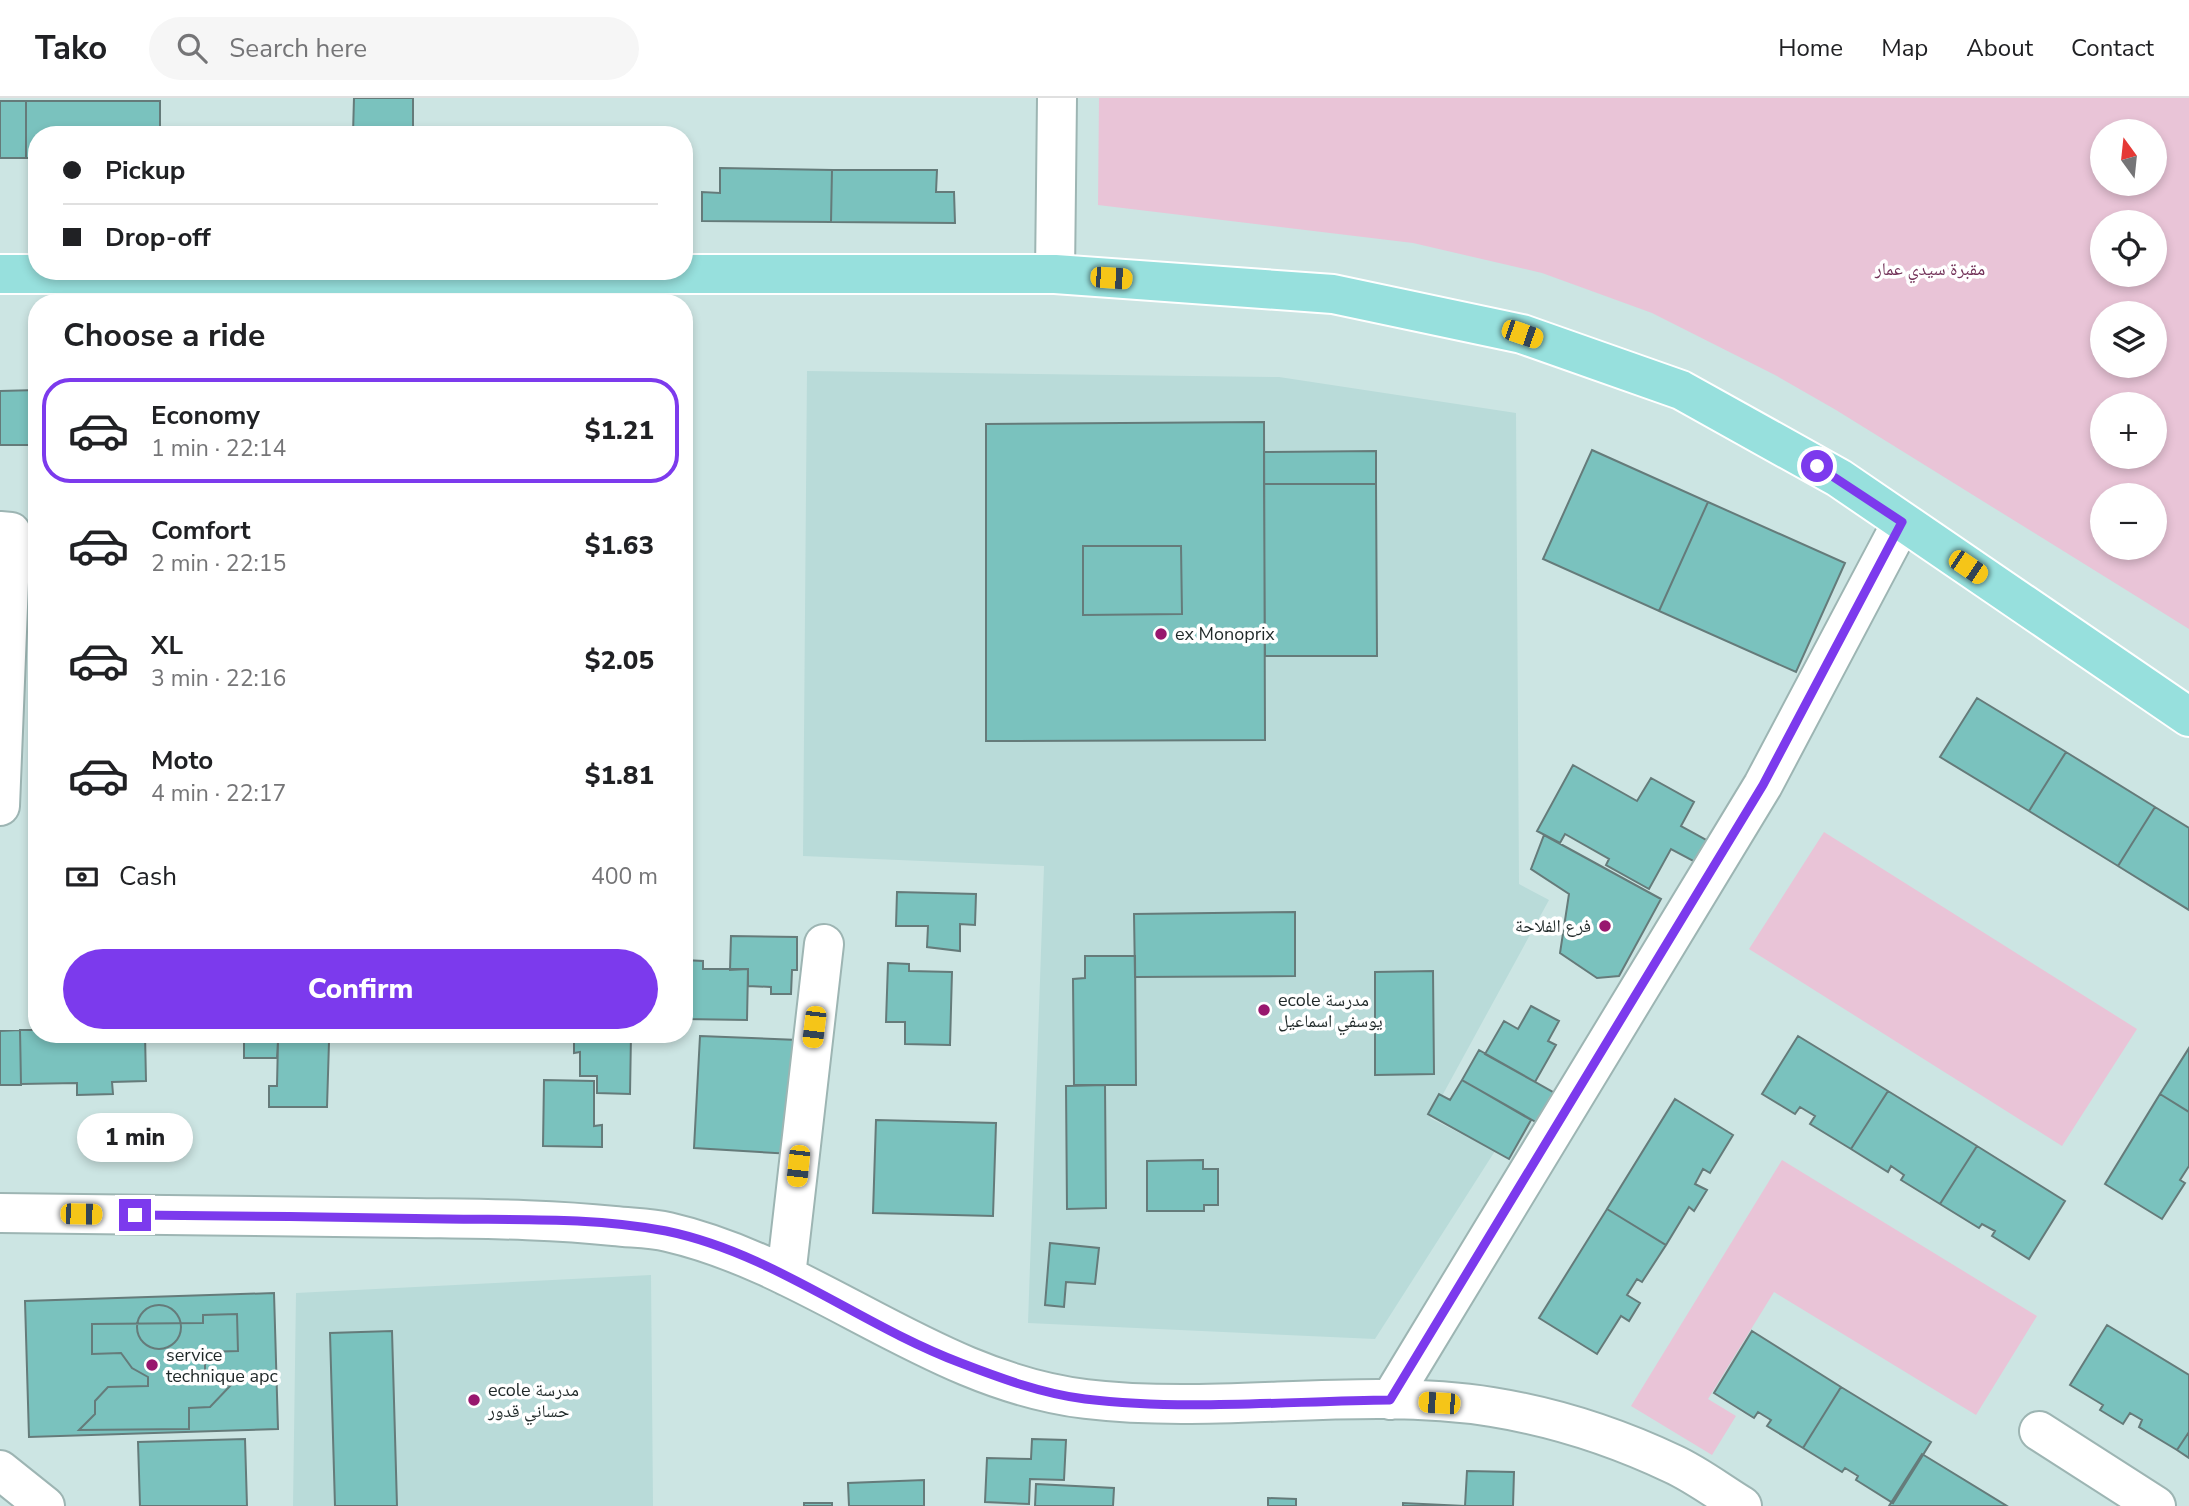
<!DOCTYPE html>
<meta charset="utf-8">
<style>
body{margin:0;font-family:"Nunito Sans","Noto Naskh Arabic",sans-serif;background:#f6f6f6;color:#202124;height:100vh;display:flex;flex-direction:column;font-size:26px;white-space:nowrap}
*{box-sizing:border-box;margin:0}
p{font-size:23px;color:#757577}
.icon{flex:none;width:38px;height:38px;fill:none;stroke:currentColor;stroke-width:2;stroke-linecap:round;stroke-linejoin:round}
.map{position:relative;flex:1;overflow:hidden}
.details{position:absolute;left:28px;top:196px;width:665px;height:749px;display:flex;flex-direction:column;background:#fff;border-radius:28px;box-shadow:0 4px 10px #0003}
.details>*{flex:none}
.banner{position:absolute;left:28px;top:28px;width:665px;height:154px;border-radius:28px;box-shadow:0 4px 10px #0003;display:grid;align-content:center;height:154px;padding:0 35px;background:#fff}
.needle{width:46px;rotate:345deg}
.tools{position:absolute;left:2090px;top:21px;display:grid;gap:14px}
.tools a{display:grid;place-items:center;width:77px;height:77px;border-radius:50%;background:#fff;box-shadow:0 4px 10px #0003;font-size:35px}
.end{position:absolute;width:32px;height:32px;margin:-16px;border:9px solid #7c3aed;background:#fff;box-shadow:0 0 0 4px #fff}
.from{border-radius:50%}
.bubble{position:absolute;height:49px;border-radius:24px;background:#fff;box-shadow:0 4px 10px #0003;font-size:23px;font-weight:800;line-height:49px;text-align:center}
.car{position:absolute;width:21px;height:42px;margin:-21px -10px;border-radius:9px;box-shadow:0 0 5px 2px #0007;background:linear-gradient(#f5c518 24%,#345 0 40%,#f5c518 0 76%,#345 0 86%,#f5c518 0)}
.banner b{display:flex;align-items:center;gap:24px;height:66px;font-size:26px}
.banner b+b{border-top:2px solid #e0e0e0}
.banner i{width:18px;height:18px;background:#202124}
ul{padding:0;list-style:none}
li{display:flex;align-items:center;gap:21px;height:105px;margin:0 14px 10px;padding:0 21px;border:4px solid transparent;border-radius:28px}
li div{flex:1}
li b{display:block;font-size:26px}
li em{font-style:normal;font-weight:800}
li.current{border-color:#7c3aed}
li>.icon{width:63px;height:63px;stroke-width:1.5}
h2{padding:0 35px;font-size:32px;line-height:84px}
.pay{display:flex;align-items:center;gap:18px;height:77px;padding:0 35px;font-size:26px}
.pay p{margin-inline-start:auto}
.button{display:flex;gap:14px;margin-top:auto;padding:14px 35px}
.button a{flex:1;height:80px;border-radius:42px;background:#7c3aed;color:#fff;font-size:28px;font-weight:800;line-height:80px;text-align:center}
header{display:flex;align-items:center;gap:42px;box-sizing:border-box;height:98px;padding:0 35px;background:#fff;border-bottom:2px solid #e0e0e0}
header strong{font-size:33px}
nav{display:flex;gap:38px;margin-inline-start:auto;font-size:24px}
.search{width:490px;height:63px;background:#f6f6f6;display:flex;align-items:center;gap:18px;box-sizing:border-box;padding:0 24px;border-radius:38px;color:#757577;font-size:26px}
.map>svg:first-child{display:block}
</style>
<header>
<strong>Tako</strong>
<div class="search"><svg class="icon" aria-label="search" viewBox="0 0 24 24"><circle cx="10" cy="10" r="6"/><path d="M15 15l6 6"/></svg>Search here</div>
<nav><a>Home</a><a>Map</a><a>About</a><a>Contact</a></nav>
</header>
<div class="map">
<svg width="2189" height="1408" viewBox="0 0 2189 1408">
<rect width="100%" height="100%" fill="#cce5e3"/>
<path fill="#b9dbd9" d="M807 273 1279 279 1516 315 1519 786 1549 802 1430 1020 1495 1053 1375 1241 1028 1225 1044 768 803 758Z
M651 1177 653 1408H293L296 1195Z"/>
<path fill="#e9c4d7" fill-rule="evenodd" d="M1099 0H2189V531L1836 312 1775 277 1652 215 1542 175 1413 145 1098 107ZM2102 33H2154V86H2102ZM2102 124H2154V177H2102ZM2102 215H2154V268H2102ZM2102 306H2154V359H2102ZM2102 397H2154V450H2102Z
M1824 734 2137 931 2062 1048 1749 851Z
M1782 1062 2037 1218 1976 1317 1774 1194 1708 1301 1736 1318 1712 1357 1631 1308Z"/>
<path fill="#7ac2be" stroke="#657b7a" stroke-width="2" d="M354 0H413V36H353Z
M0 3H26V60H0Z
M26 3H160V37H37V60H26Z
M257 33H363V37H257Z
M720 70 832 72 831 124 702 123V94L720 95Z
M832 72H937L936 94H954L955 125 831 124Z
M37 292V347H0V293Z
M1264 324 1265 642 986 643V326Z
M1592 352 1708 404 1659 513 1543 461Z
M1376 353V386H1264V354Z
M1264 386H1376L1377 558H1265Z
M1708 404 1845 465 1796 574 1659 513Z
M1083 448H1181L1182 516 1083 517Z
M1977 600 2066 654 2029 713 1940 659Z
M2066 654 2155 709 2118 768 2029 713Z
M1573 667 1637 703 1651 680 1694 704 1681 728 1708 743 1697 765 1671 751 1649 791 1606 767 1609 761 1565 736 1560 745 1537 733Z
M2155 709 2189 730V812L2118 768Z
M1544 737 1661 801 1619 878 1597 880 1560 855 1569 796 1531 771Z
M897 794 976 796 975 827 960 826V853L927 849 928 828H896Z
M1295 814V878L1135 879 1134 816Z
M731 838 797 839V872H792L791 896H771V889L748 888V871L730 872Z
M1085 858H1135L1136 987H1074L1073 881 1085 880Z
M684 862 703 863V871H748L747 922 684 921Z
M888 865 909 866V873L952 874 950 947 905 946V924H886Z
M1433 873 1434 976 1375 977V874Z
M1531 908 1559 923 1548 943 1556 947 1535 984 1485 956 1504 923 1518 931Z
M20 932 21 987H0V933Z
M20 932H37V936H145L146 983 112 984 113 996 77 997V985L21 986Z
M244 936H295V943H278L277 960H244Z
M574 936H631L630 996 597 995V978H580V954L574 955Z
M700 938 798 942 792 1056 694 1050Z
M1798 938 1888 993 1851 1051 1810 1026 1815 1018 1800 1009 1795 1016 1762 996Z
M278 943 329 944 327 1009H269V988H277Z
M2189 950V1014L2160 996Z
M1479 952 1558 997 1541 1027 1462 982Z
M544 982 594 983V1028L602 1027V1049L543 1048Z
M1462 982 1531 1022 1509 1061 1428 1016 1439 996 1450 1002Z
M1105 987 1106 1110 1067 1111 1066 988Z
M1888 993 1977 1048 1940 1106 1901 1082 1904 1077 1891 1068 1888 1074 1851 1051Z
M2160 996 2189 1014V1068L2180 1082 2185 1085 2162 1121 2105 1086Z
M1675 1001 1733 1037 1710 1075 1703 1071 1695 1086 1707 1092 1694 1113 1689 1109 1666 1147 1607 1111Z
M876 1022 996 1025 993 1118 873 1115Z
M1977 1048 2065 1103 2029 1161 1992 1138 1995 1133 1982 1126 1979 1130 1940 1106Z
M1203 1062V1071H1218V1107H1204V1113H1147V1063Z
M1607 1111 1666 1147 1642 1184 1637 1181 1627 1197 1640 1205 1629 1223 1621 1218 1597 1256 1539 1220Z
M1050 1145 1099 1150 1095 1186 1066 1184 1064 1209 1045 1207Z
M274 1195 278 1331 29 1339 25 1203Z
M137 1229a22 22 0 1 1 44 0a22 22 0 1 1-44 0Z
M237 1216 238 1253 205 1254V1279L220 1281V1287H231L210 1309 189 1310V1331L79 1332 95 1316V1303L108 1289 148 1288V1279L132 1270 121 1255 92 1256V1226L203 1225V1217Z
M2107 1227 2189 1277V1334L2177 1352 2139 1329 2142 1322 2130 1315 2123 1326 2100 1312 2103 1307 2070 1287Z
M392 1233 397 1408H335L330 1235Z
M1752 1233 1841 1289 1803 1350 1767 1328 1771 1322 1758 1314 1754 1320 1714 1295Z
M1841 1289 1931 1344 1893 1405 1856 1382 1858 1378 1845 1370 1842 1374 1803 1350Z
M2189 1334V1360L2177 1352Z
M245 1341 247 1408H140L138 1344Z
M1032 1341 1066 1342 1064 1382 1030 1381 1029 1406 985 1404 987 1360 1031 1361Z
M1922 1356 2007 1408H1889Z
M1467 1373 1514 1374 1513 1408H1403V1405L1465 1408Z
M924 1382V1408H849L848 1385Z
M1036 1386 1114 1390 1113 1408H1035Z
M1268 1400 1296 1401V1408H1268Z
M804 1405H832V1408H804Z"/>
<g fill="none" stroke-linecap="round" stroke-linejoin="round">
<defs>
<path id="minor" d="M1055 176 1057 0
M0 433 11 434 0 708
M0 1115C139 1117 277 1118 416 1120 482 1121 548 1121 614 1128 632 1130 651 1130 668 1134 815 1168 933 1283 1086 1301 1220 1317 1358 1288 1492 1309 1554 1319 1616 1339 1673 1366 1697 1377 1719 1394 1742 1408
M786 1178 824 846
M1390 1302 1763 687 1902 424
M2039 1333 2156 1408
M0 1372 45 1408"/>
<path id="major" d="M0 176H1055L1333 196 1522 236 1681 292 1839 380 2189 619"/>
</defs>
<use href="#minor" stroke="#9db5b3" stroke-width="42"/>
<use href="#major" stroke="#fff" stroke-width="42"/>
<use href="#minor" stroke="#fff" stroke-width="38"/>
<use href="#major" stroke="#97e0dd" stroke-width="38"/>
</g>
<g fill="none" stroke-linecap="round" stroke-linejoin="round">
<path stroke="#7c3aed" stroke-width="9" d="M135 1117C239 1118 342 1119 446 1121 519 1122 594 1119 666 1133 773 1155 860 1227 961 1265 1000 1280 1043 1296 1085 1301 1185 1313 1289 1303 1390 1302L1763 687 1902 424 1817 368"/>
</g>
<g fill="#98176e" stroke="#fff" stroke-width="2.5">
<circle cx="1161" cy="536" r="7"/>
<circle cx="1605" cy="828" r="7"/>
<circle cx="1264" cy="912" r="7"/>
<circle cx="152" cy="1267" r="7"/>
<circle cx="474" cy="1302" r="7"/>
</g>
<g text-anchor="middle" dominant-baseline="central" stroke-width="7" stroke-linejoin="round" paint-order="stroke">
<g font-size="18" fill="#733359" stroke="#fff">
<text x="1930" y="171">مقبرة سيدي عمار</text>
</g>
<g font-size="18" fill="#1f2828" stroke="#fff" text-anchor="start">
<text x="1175" y="536">ex Monoprix</text>
<text x="1591" y="828" text-anchor="end">فرع الفلاحة</text>
<text x="1278" y="902">ecole مدرسة<tspan x="1278" dy="21">يوسفي اسماعيل</tspan></text>
<text x="166" y="1257">service<tspan x="166" dy="21">technique apc</tspan></text>
<text x="488" y="1292">ecole مدرسة<tspan x="488" dy="21">حساني قدور</tspan></text>
</g>
</g>
</svg>
<div class="tools">
<a><svg class="needle" viewBox="-14 -14 28 28"><path d="M0-13l5 13h-10z" fill="#e53935"/><path d="M0 13l5-13h-10z" fill="#757577"/></svg></a>
<a><svg class="icon" aria-label="locate" viewBox="0 0 24 24"><circle cx="12" cy="12" r="6"/><path d="M12 2v4M12 18v4M2 12h4M18 12h4"/></svg></a>
<a><svg class="icon" aria-label="layers" viewBox="0 0 24 24"><path d="M12 4l9 5-9 5-9-5zM3 14l9 5 9-5"/></svg></a>
<a>+</a>
<a>−</a>
</div>
<i class="end from" style="left:1817px;top:368px"></i>
<i class="end" style="left:135px;top:1117px"></i>
<div class="bubble" style="left:77px;top:1015px;width:116px">1 min</div>
<i class="car" style="left:1111px;top:180px;rotate:94deg"></i>
<i class="car" style="left:1522px;top:236px;rotate:109deg"></i>
<i class="car" style="left:1968px;top:469px;rotate:124deg"></i>
<i class="car" style="left:814px;top:929px;rotate:187deg"></i>
<i class="car" style="left:798px;top:1068px;rotate:186deg"></i>
<i class="car" style="left:81px;top:1116px;rotate:91deg"></i>
<i class="car" style="left:1439px;top:1305px;rotate:274deg"></i>
<div class="banner">
<b><i class="from"></i>Pickup</b>
<b><i></i>Drop-off</b>
</div>
<section class="details">
<h2>Choose a ride</h2>
<ul>
<li class="current"><svg class="icon" aria-label="car" viewBox="0 0 24 24"><path d="M5 17H2v-5l4-1 3-4h7l3 4 3 1v5h-3M9 17h6M6 11h13"/><circle cx="7" cy="17" r="2"/><circle cx="17" cy="17" r="2"/></svg><div><b>Economy</b><p>1 min · 22:14</p></div><em>$1.21</em></li>
<li><svg class="icon" aria-label="car" viewBox="0 0 24 24"><path d="M5 17H2v-5l4-1 3-4h7l3 4 3 1v5h-3M9 17h6M6 11h13"/><circle cx="7" cy="17" r="2"/><circle cx="17" cy="17" r="2"/></svg><div><b>Comfort</b><p>2 min · 22:15</p></div><em>$1.63</em></li>
<li><svg class="icon" aria-label="car" viewBox="0 0 24 24"><path d="M5 17H2v-5l4-1 3-4h7l3 4 3 1v5h-3M9 17h6M6 11h13"/><circle cx="7" cy="17" r="2"/><circle cx="17" cy="17" r="2"/></svg><div><b>XL</b><p>3 min · 22:16</p></div><em>$2.05</em></li>
<li><svg class="icon" aria-label="car" viewBox="0 0 24 24"><path d="M5 17H2v-5l4-1 3-4h7l3 4 3 1v5h-3M9 17h6M6 11h13"/><circle cx="7" cy="17" r="2"/><circle cx="17" cy="17" r="2"/></svg><div><b>Moto</b><p>4 min · 22:17</p></div><em>$1.81</em></li>
</ul>
<div class="pay"><svg class="icon" aria-label="cash" viewBox="0 0 24 24"><path d="M3 7h18v10H3z"/><circle cx="12" cy="12" r="2"/></svg>Cash<p>400 m</p></div>
<div class="button"><a>Confirm</a></div>
</section>
</div>
